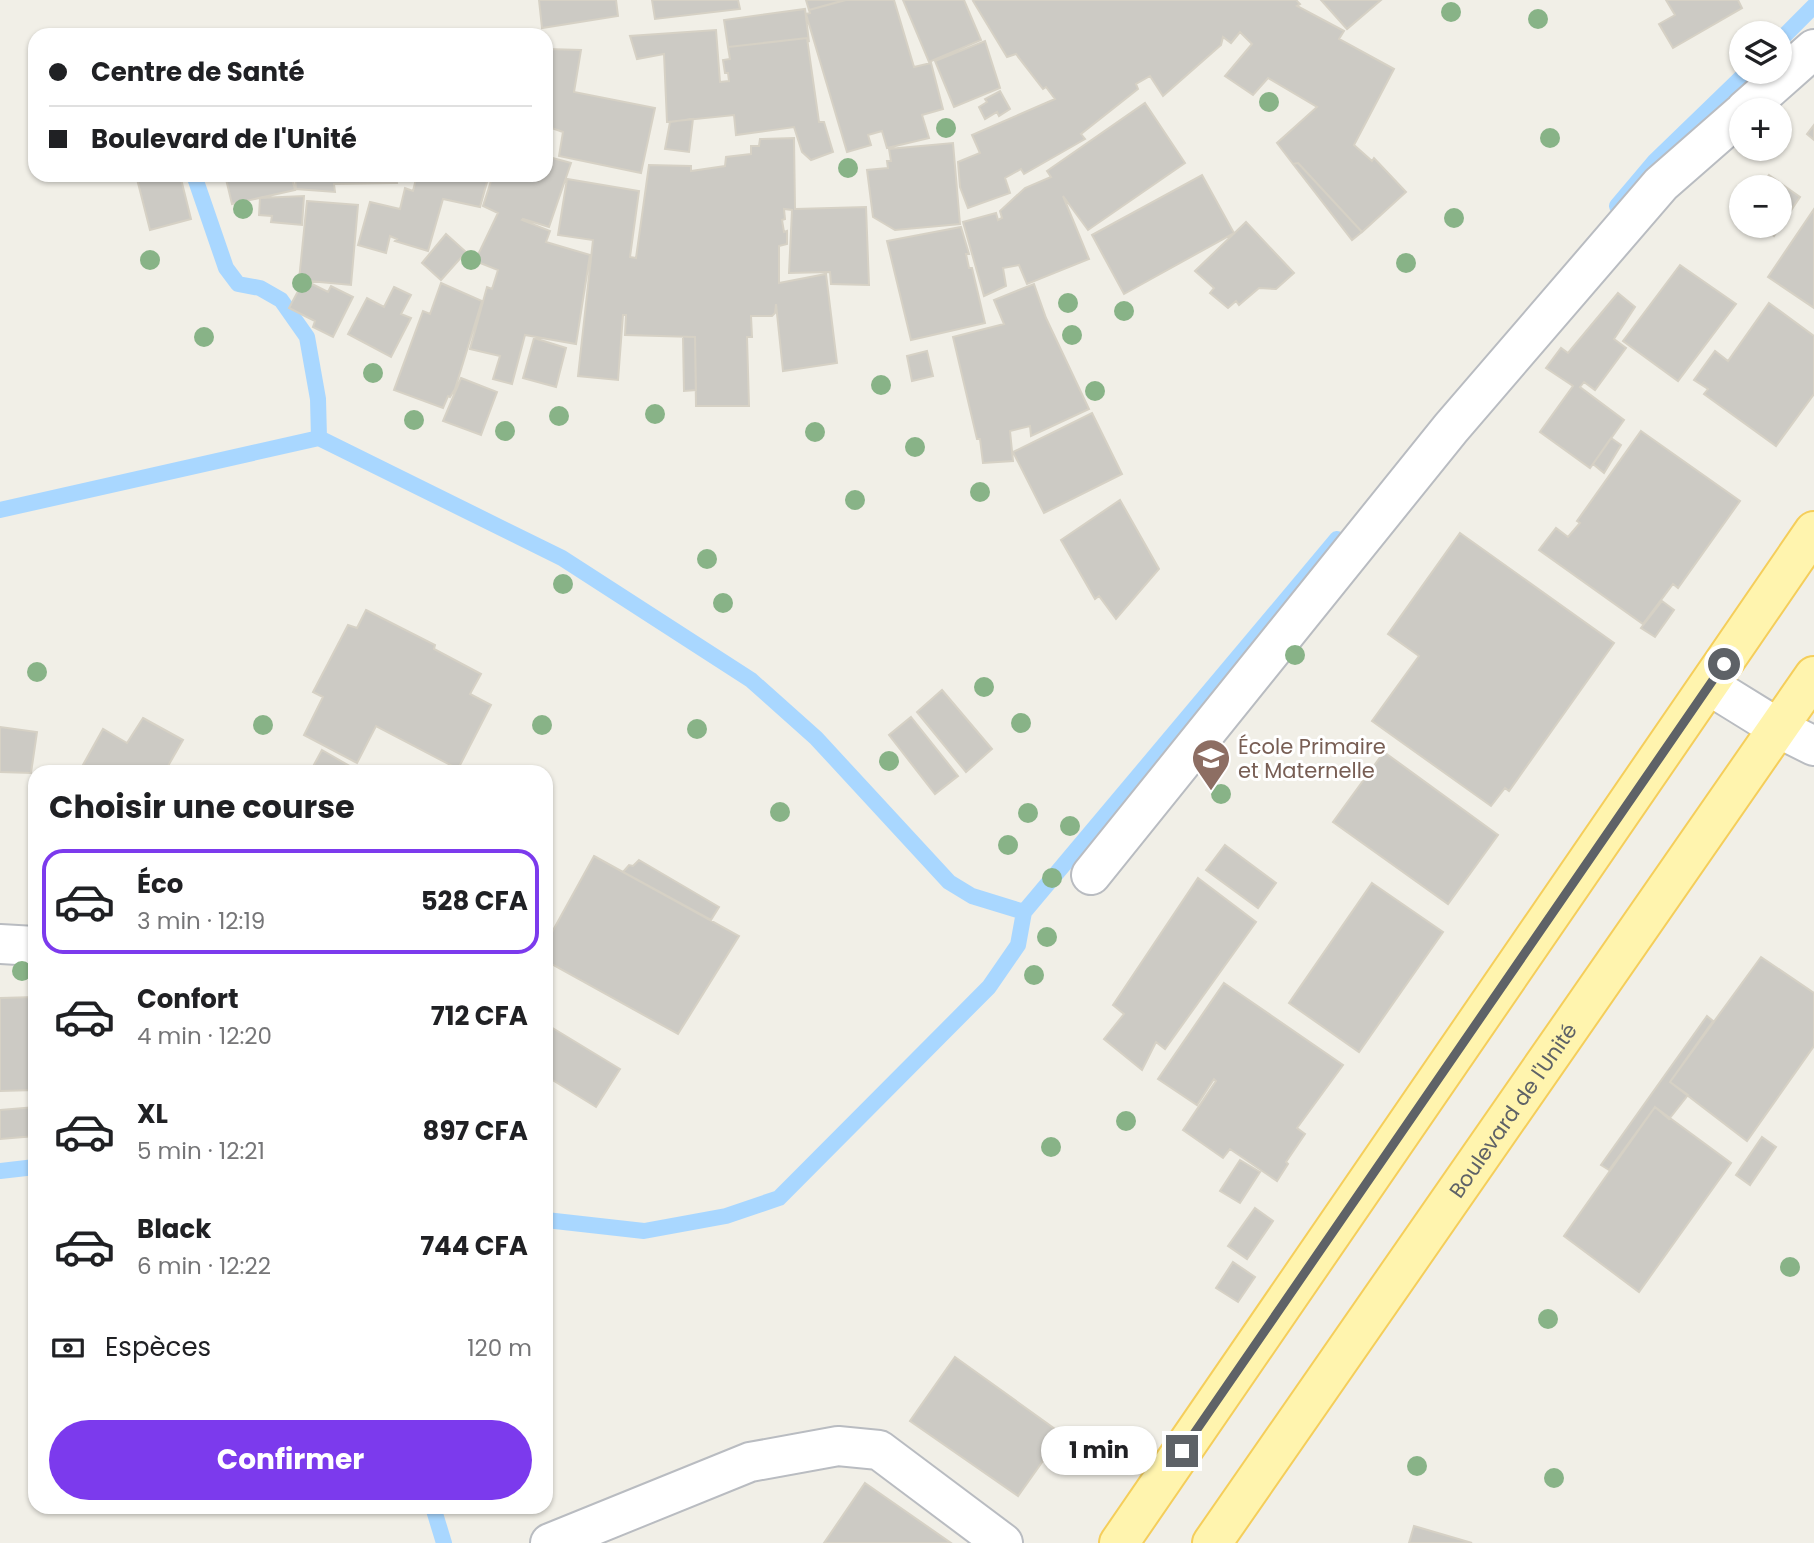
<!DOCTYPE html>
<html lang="fr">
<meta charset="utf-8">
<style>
body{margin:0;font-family:Poppins,sans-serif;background:#f2f2f2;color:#202124;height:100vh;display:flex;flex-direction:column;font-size:26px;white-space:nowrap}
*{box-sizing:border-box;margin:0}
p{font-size:23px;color:#757577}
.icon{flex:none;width:38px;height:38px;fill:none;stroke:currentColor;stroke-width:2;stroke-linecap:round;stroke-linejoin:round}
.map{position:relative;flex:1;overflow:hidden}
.details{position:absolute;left:28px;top:765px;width:525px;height:749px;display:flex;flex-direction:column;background:#fff;border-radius:21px;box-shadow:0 2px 5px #0004}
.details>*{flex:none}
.banner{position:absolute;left:28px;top:28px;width:525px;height:154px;border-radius:21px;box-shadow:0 2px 5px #0004;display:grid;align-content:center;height:154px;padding:0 21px;background:#fff}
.tools{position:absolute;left:1729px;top:21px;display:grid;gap:14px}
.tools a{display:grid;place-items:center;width:63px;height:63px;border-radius:50%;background:#fff;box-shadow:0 2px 5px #0004;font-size:35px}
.end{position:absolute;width:32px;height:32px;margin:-16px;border:9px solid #5e6267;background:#fff;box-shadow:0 0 0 4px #fff}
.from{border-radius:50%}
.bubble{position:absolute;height:49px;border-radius:24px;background:#fff;box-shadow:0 2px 5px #0004;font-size:23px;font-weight:700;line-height:49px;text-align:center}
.banner b{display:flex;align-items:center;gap:24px;height:66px;font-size:26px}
.banner b+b{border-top:2px solid #e0e0e0}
.banner i{width:18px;height:18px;background:#202124}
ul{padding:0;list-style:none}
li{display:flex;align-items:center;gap:21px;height:105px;margin:0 14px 10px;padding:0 7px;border:4px solid transparent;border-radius:21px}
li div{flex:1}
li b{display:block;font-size:26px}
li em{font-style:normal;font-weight:700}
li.on{border-color:#7c3aed}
li>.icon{width:63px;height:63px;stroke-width:1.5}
h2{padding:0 21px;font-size:32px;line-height:84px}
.pay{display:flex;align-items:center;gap:18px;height:77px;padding:0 21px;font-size:26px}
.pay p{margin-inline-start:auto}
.primary-button{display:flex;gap:14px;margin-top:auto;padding:14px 21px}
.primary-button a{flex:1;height:80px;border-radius:42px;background:#7c3aed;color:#fff;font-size:28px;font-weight:700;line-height:80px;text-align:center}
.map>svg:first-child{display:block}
</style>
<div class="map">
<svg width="1814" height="1543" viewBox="0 0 1814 1543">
<rect width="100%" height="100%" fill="#f1efe7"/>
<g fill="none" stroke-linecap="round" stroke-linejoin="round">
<path stroke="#a9d7ff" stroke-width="16" d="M1780 40 1814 6
M194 175 226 268 238 284 260 288 281 300 307 337 318 399 319 438
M1617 206 1655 161 1747 72
M0 510 319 438 562 558 751 680 816 738 949 882 972 896 1024 912
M0 1171 35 1167
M546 1220 644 1231 726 1216 779 1198 989 987 1018 945 1024 912 1337 539
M433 1507 444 1543"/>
</g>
<path fill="#cccac4" stroke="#d6d1c5" stroke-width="2" d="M539 0H616L618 16 542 28Z
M652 0H738L740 9 655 19Z
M806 0H846L809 10Z
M845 0H894L914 67 931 63 943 109 922 115 929 138 887 148 882 131 868 135 871 145 847 152 806 14 810 13 809 10Z
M903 0H964L981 40 929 62Z
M975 0H1296L1300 4 1297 6 1344 31 1339 39 1394 69 1354 145 1372 161 1374 158 1406 192 1362 232 1298 163 1293 164 1277 143 1317 107 1268 78 1253 95 1225 76 1252 44 1240 32 1231 43 1223 37 1221 45 1163 96 1150 76 1136 84 1138 89 1081 134 1085 139 1024 174 1021 169 1005 178 1010 193 968 208 960 187 958 162 980 153 972 135 1055 99 1046 87 1043 89 1016 54 1007 57 973 1Z
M1321 0H1381L1347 29Z
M1666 0H1738L1742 8 1673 48 1659 24 1675 15Z
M805 9 809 42 807 38 728 47 724 20Z
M716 30 720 82 729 81 728 73H725L723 60 730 59 728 47 807 38 819 122H824L833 152 811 160 802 152 794 127 736 135 734 115 667 122 664 54 637 59 630 36Z
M985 41 1000 88 954 107 935 61Z
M547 49 581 50 574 92 655 108 641 173 559 156 563 132 546 126Z
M1000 91 1010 109 999 116 997 112 985 119 979 107 987 102 985 99Z
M1145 103 1185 163 1088 230 1063 196 1089 259 1027 284 1019 265 1003 268 1006 286 984 296 963 222 996 213 998 220 1002 218 1000 211 1025 188 1051 177 1047 171Z
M693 119 689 152 665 149 670 122Z
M1814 125V140L1807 134Z
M794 138 795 209 866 207 869 285 831 284 830 272 789 273 792 210 784 209 785 219 782 220 784 232 787 231V244L779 246V283L826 274 837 363 783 371 776 304 775 313 772 316H751L752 337H747L749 406H696L695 337 625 335 626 315H623L618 380 578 376 593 240 558 235 567 179 639 191 630 257 636 258 649 165 691 166V171L725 166 726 157 751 154V146H759L760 139Z
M953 143 960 224 895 230 873 217 867 170 888 168 887 161H891L889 149Z
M546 151 551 153 549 157 571 163 549 227 523 219 522 220 550 231 546 242 590 255 576 344 525 335 512 384 493 379 500 356 470 349 487 287 492 289 498 270 475 261 498 213 483 206 493 175H546Z
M1298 163 1362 232 1352 240 1293 164Z
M136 175H180L191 219 150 230Z
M225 175H291L295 190 232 204Z
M295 175H396L397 183 334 184 335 192 296 189Z
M417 175H489L480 207 443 199 428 251 395 241 397 239 390 236 386 253 358 245 370 202 400 209 405 188 413 191Z
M1202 175 1234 233 1124 294 1092 235Z
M1769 175 1800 197 1774 236 1759 226H1780V187H1760Z
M304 196 302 225 271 222 272 216 259 215 260 198Z
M307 201 358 205 351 285 299 280Z
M1814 209V308L1768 277Z
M1246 222 1294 273 1276 289 1259 288 1239 305 1236 301 1228 308 1210 293 1214 288 1195 271Z
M961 227 969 254H966L969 268H972L985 323 911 340 887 241Z
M446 234 466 252 441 280 422 263Z
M1680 265 1736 304 1678 381 1623 341Z
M304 280 328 292 331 286 353 297 333 337 313 327 315 321 289 308Z
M441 283 482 301 455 389 450 397 448 396 443 408 394 390 423 311 430 314Z
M1034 284 1046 318 1089 409 1031 436 1030 426 1010 431 1013 461 983 463 980 439H977L953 337 1004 324 994 300Z
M394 287 411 295 401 314 411 318 391 357 348 334 367 298 384 307Z
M1618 293 1635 307 1614 339 1626 348 1595 390 1584 382 1580 387 1624 420 1590 468 1540 432 1573 386 1546 368 1561 348 1568 353Z
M1769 303 1814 336V394L1776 446 1704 394 1708 389 1694 380 1715 351 1728 361Z
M683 337H695L696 390 684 391Z
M534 338 566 348 556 387 523 378Z
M927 351 933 376 912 381 907 356Z
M461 378 497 392 481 435 443 421Z
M1092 413 1122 474 1044 513 1013 452Z
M1641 431 1740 501 1678 588 1673 584 1643 624 1539 550 1556 528 1568 537 1580 523 1577 521Z
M1611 438 1621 445 1604 473 1593 464Z
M1120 500 1159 569 1116 619 1099 596 1095 599 1061 540Z
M1460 533 1614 643 1509 791 1505 788 1491 806 1372 721 1419 656 1388 634Z
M1662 601 1674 610 1655 637 1641 628Z
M366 610 435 645 434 649 481 674 470 694 491 705 458 769 376 726 357 763 304 735 323 697 313 692 348 625 357 628Z
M942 690 992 749 966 772 917 712Z
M911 717 958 776 935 794 889 735Z
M143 718 183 740 168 766 179 772H79L103 729 127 743Z
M0 727 37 732 31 773 0 772Z
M322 750 360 772H310Z
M1384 752 1498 835 1448 904 1333 822Z
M1225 845 1276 883 1258 908 1206 870Z
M594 856 739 936 678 1034 546 961V943Z
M639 860 719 907 711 920 623 872 629 865 633 866Z
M1198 878 1256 922 1165 1049 1156 1042 1142 1070 1104 1039 1124 1014 1113 1005Z
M1372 883 1443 932 1359 1052 1289 1003Z
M1761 957 1814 993V1046L1747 1141 1670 1082Z
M1224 983 1343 1065 1297 1128 1305 1134 1286 1162 1288 1164 1277 1181 1230 1149 1223 1158 1183 1130 1216 1081 1214 1079 1197 1105 1158 1079Z
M35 997V1090L0 1091V998Z
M1707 1016 1713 1021 1670 1082 1688 1095 1669 1119 1655 1107 1609 1170 1601 1165Z
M546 1024 620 1069 596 1107 546 1076Z
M35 1107V1136L0 1139V1110Z
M1655 1107 1731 1163 1639 1292 1564 1236Z
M1762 1137 1776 1147 1750 1185 1736 1175Z
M1240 1160 1260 1172 1240 1203 1220 1191Z
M1255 1208 1273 1221 1247 1259 1228 1246Z
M1233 1262 1255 1277 1238 1302 1216 1288Z
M955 1357 1062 1434 1018 1496 910 1421Z
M865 1483 951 1543H824Z
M1414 1526 1472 1543H1409Z"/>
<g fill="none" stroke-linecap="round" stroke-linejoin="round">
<defs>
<path id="minor" d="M1745 110 1814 49
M1710 686 1778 728 1814 746
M1091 875 1451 428 1661 184 1741 114
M0 944 35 946
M550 1543 750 1462 838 1446 879 1450 1003 1543"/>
<g id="major">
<path d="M1119 1543 1814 531"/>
<path id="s1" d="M1212 1543 1814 676"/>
</g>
</defs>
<use href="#minor" stroke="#b9bcc1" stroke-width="42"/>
<use href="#major" stroke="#f5ce5b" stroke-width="42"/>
<use href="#minor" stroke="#fff" stroke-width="38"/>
<use href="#major" stroke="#fff4ae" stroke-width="38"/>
</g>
<g fill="#88b387">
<circle cx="1451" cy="12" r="10"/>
<circle cx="1538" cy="19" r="10"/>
<circle cx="1269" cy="102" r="10"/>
<circle cx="946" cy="128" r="10"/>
<circle cx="1550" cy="138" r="10"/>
<circle cx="848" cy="168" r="10"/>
<circle cx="243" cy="209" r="10"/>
<circle cx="1454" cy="218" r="10"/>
<circle cx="150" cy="260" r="10"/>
<circle cx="471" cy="260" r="10"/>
<circle cx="1406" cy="263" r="10"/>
<circle cx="302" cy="283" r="10"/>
<circle cx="1068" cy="303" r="10"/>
<circle cx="1124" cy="311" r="10"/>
<circle cx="1072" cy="335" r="10"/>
<circle cx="204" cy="337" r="10"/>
<circle cx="373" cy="373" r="10"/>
<circle cx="881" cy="385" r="10"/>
<circle cx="1095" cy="391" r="10"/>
<circle cx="655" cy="414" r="10"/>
<circle cx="559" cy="416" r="10"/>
<circle cx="414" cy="420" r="10"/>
<circle cx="505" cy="431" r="10"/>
<circle cx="815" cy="432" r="10"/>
<circle cx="915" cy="447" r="10"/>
<circle cx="980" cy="492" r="10"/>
<circle cx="855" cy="500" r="10"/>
<circle cx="707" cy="559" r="10"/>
<circle cx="563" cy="584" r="10"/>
<circle cx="723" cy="603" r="10"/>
<circle cx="1295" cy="655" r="10"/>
<circle cx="37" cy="672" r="10"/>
<circle cx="984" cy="687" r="10"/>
<circle cx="1021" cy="723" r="10"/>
<circle cx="263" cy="725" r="10"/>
<circle cx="542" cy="725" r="10"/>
<circle cx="697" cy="729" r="10"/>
<circle cx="889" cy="761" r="10"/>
<circle cx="1221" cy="794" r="10"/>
<circle cx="780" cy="812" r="10"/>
<circle cx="1028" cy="813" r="10"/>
<circle cx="1070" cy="826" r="10"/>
<circle cx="1008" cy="845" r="10"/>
<circle cx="1052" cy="878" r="10"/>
<circle cx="1047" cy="937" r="10"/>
<circle cx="22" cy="971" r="10"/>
<circle cx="1034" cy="975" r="10"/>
<circle cx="1126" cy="1121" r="10"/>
<circle cx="1051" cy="1147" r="10"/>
<circle cx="1790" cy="1267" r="10"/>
<circle cx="1548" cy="1319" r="10"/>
<circle cx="1417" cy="1466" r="10"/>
<circle cx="1554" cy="1478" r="10"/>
</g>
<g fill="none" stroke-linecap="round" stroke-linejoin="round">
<path stroke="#5e6267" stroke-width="9" d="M1182 1451 1724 664"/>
</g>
<defs>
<symbol id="school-pin" viewBox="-11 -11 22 30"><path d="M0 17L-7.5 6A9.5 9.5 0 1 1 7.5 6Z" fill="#8d6e63" stroke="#fff"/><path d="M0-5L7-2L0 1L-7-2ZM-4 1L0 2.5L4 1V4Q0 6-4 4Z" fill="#fff"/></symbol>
</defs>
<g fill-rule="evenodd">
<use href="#school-pin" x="1189" y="736" width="44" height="60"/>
</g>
<g text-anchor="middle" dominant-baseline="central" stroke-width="6" stroke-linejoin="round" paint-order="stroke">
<g font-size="21" fill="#785e54" stroke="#fff" text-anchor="start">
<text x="1238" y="746">École Primaire<tspan x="1238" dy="24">et Maternelle</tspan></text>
</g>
<g font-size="21" fill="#5e6267" stroke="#fff">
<text stroke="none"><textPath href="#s1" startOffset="527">Boulevard de l'Unité</textPath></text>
</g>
</g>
</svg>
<div class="tools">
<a><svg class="icon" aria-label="layers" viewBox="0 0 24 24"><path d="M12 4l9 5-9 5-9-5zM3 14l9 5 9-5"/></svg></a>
<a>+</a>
<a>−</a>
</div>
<i class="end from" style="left:1724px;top:664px"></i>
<i class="end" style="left:1182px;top:1451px"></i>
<div class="bubble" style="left:1041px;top:1426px;width:116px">1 min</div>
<div class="banner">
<b><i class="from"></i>Centre de Santé</b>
<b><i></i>Boulevard de l'Unité</b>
</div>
<section class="details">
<h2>Choisir une course</h2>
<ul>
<li class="on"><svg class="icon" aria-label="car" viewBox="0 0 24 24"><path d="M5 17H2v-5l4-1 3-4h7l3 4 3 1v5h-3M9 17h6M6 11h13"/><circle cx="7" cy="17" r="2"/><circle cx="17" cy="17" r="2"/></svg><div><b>Éco</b><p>3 min · 12:19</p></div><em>528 CFA</em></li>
<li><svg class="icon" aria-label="car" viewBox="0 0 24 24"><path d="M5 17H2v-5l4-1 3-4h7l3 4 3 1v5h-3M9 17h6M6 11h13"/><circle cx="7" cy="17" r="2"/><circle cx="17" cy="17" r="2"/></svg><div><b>Confort</b><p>4 min · 12:20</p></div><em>712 CFA</em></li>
<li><svg class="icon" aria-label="car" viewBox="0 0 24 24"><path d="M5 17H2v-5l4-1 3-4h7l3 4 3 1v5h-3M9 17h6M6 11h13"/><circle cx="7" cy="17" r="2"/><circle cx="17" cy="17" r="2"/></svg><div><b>XL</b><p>5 min · 12:21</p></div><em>897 CFA</em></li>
<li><svg class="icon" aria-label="car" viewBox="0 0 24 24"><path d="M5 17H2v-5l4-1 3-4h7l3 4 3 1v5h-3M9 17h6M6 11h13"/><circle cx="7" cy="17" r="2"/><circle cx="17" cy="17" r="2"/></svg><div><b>Black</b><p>6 min · 12:22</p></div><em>744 CFA</em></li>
</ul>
<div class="pay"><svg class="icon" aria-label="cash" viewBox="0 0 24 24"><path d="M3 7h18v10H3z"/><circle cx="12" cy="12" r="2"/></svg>Espèces<p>120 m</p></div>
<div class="primary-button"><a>Confirmer</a></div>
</section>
</div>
